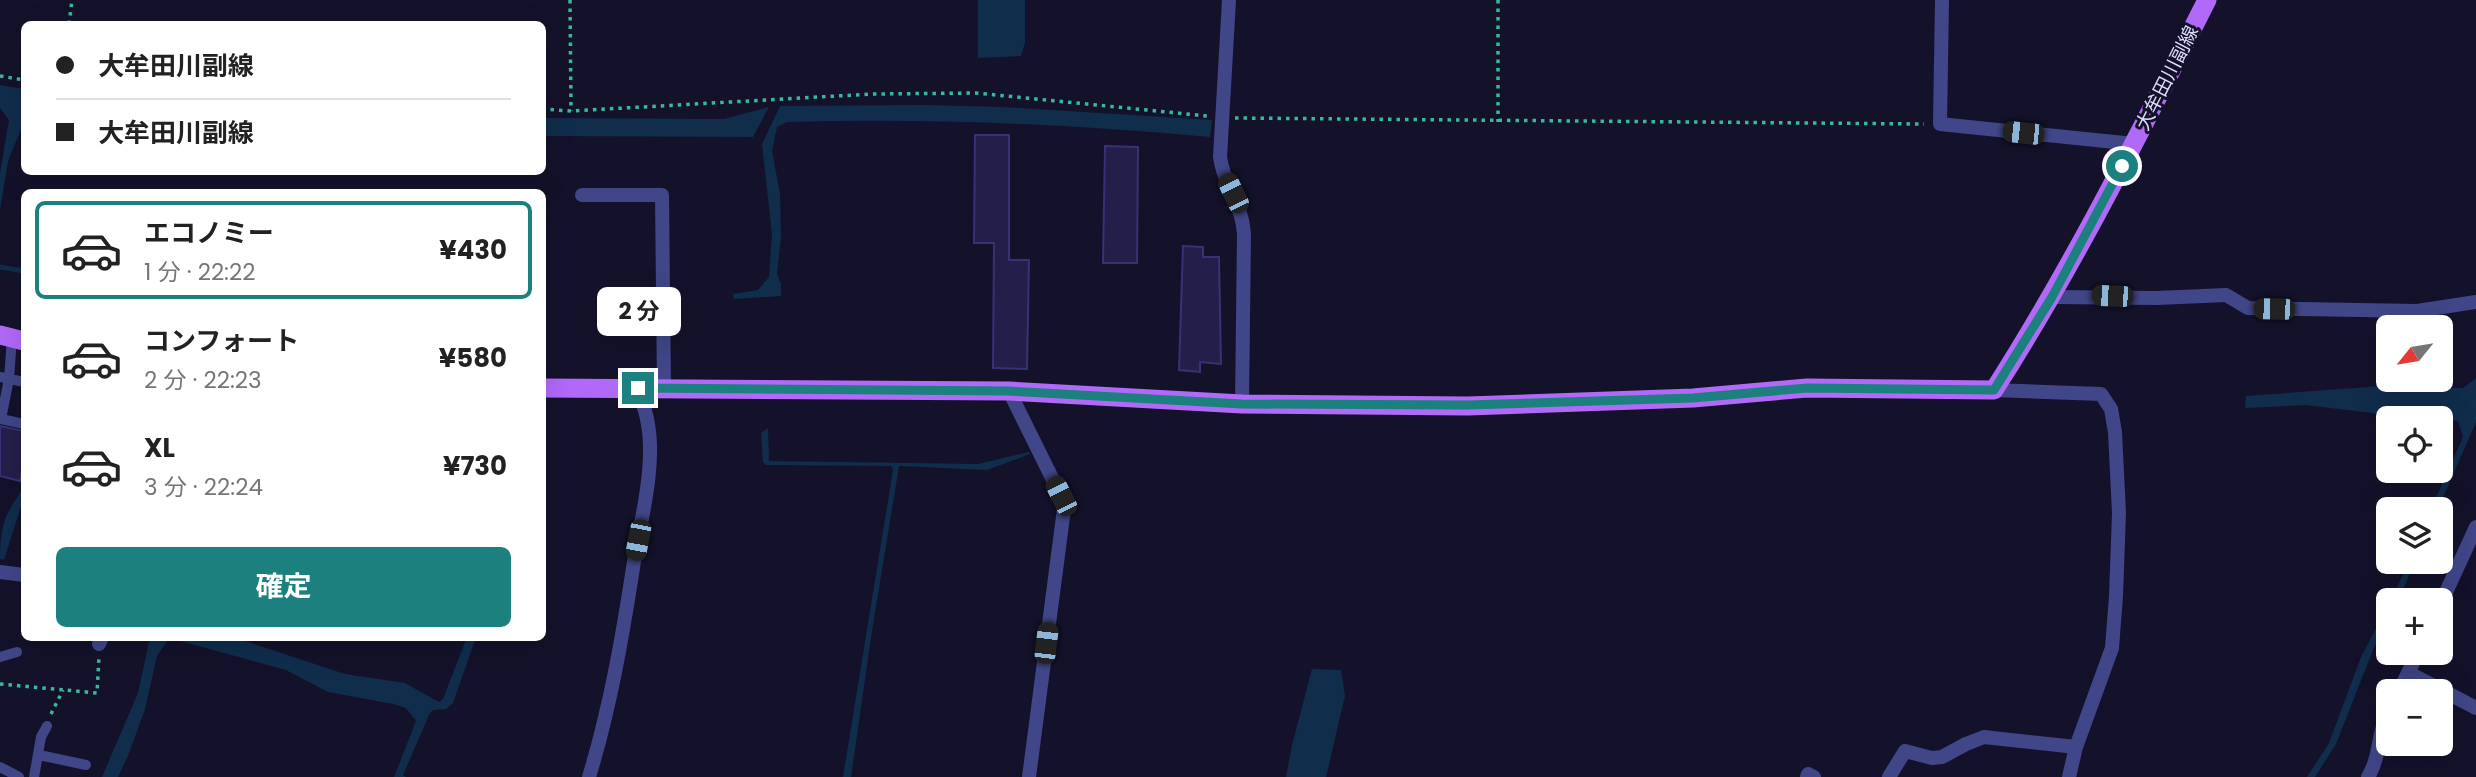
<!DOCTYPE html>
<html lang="ja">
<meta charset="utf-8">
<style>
body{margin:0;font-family:Poppins,"Noto Sans JP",sans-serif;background:#f2f2f2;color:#222;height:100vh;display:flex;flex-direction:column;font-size:26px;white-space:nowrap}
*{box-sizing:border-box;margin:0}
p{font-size:23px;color:#767676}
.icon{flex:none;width:38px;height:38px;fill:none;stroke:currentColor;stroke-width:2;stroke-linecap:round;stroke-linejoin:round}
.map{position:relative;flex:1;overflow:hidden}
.side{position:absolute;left:21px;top:189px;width:525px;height:452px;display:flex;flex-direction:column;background:#fff;border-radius:10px;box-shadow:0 7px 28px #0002}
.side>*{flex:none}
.banner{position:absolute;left:21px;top:21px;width:525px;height:154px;border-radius:10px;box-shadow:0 7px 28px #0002;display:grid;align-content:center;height:154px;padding:0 35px;background:#fff}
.needle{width:46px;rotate:240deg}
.fabs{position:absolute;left:2376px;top:315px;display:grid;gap:14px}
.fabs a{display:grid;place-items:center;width:77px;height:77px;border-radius:10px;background:#fff;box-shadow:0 7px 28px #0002;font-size:35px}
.end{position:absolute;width:32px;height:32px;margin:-16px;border:9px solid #1b807e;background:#fff;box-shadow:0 0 0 4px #fff}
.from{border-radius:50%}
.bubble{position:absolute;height:49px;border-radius:10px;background:#fff;box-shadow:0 7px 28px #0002;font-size:23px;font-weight:700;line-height:49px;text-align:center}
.car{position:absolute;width:21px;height:42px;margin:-21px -10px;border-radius:9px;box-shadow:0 0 5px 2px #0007;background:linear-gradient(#222 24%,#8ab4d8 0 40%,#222 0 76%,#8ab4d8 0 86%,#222 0)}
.banner b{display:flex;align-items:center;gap:24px;height:66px;font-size:26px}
.banner b+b{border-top:2px solid #e0e0e0}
.banner i{width:18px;height:18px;background:#222}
ul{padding:12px 0 0;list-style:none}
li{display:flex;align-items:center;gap:21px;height:98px;margin:0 14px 10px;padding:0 21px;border:4px solid transparent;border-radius:10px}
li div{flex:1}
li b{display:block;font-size:26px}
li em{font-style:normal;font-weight:700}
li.on{border-color:#1b807e}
li>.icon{width:63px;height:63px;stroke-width:1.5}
.button{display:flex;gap:14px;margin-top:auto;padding:14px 35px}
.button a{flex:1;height:80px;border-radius:10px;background:#1b807e;color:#fff;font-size:28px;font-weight:700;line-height:80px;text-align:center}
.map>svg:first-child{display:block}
</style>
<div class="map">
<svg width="2476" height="777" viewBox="0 0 2476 777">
<rect width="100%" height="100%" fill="#13122a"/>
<path fill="#102d4c" d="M978 0H1025V43L1021 56 978 58Z
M0 85 24 89V122L8 161 0 210V173L9 120 0 108Z
M925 105 1002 107 1212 120 1210 137C1069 124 928 118 787 122L777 127 772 151 780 194 781 237 777 274 781 284V296L734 299 733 294 758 290 769 277 772 234 762 144 780 106Z
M769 107 753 137 543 136V118L724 119Z
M2476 378V422L2438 509H2431L2463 437 2458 421 2397 416 2306 405 2245 408 2246 396 2381 386 2463 388Z
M768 428 769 461 978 464 1029 452 1030 454 987 470 899 466 871 637 851 777H843L893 470 891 466 766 465 763 462 761 433Z
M24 482V497L4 560 0 559C0 544 1 526 8 513 13 501 21 495 24 482Z
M2409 562H2415L2398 600H2391Z
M2389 604V618L2375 645 2336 744 2315 777H2307L2329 743 2361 657Z
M150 637H233L345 674 405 683 439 702 443 699 467 637H476L453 703 446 709 433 710 429 715 403 775 406 777H394L416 721 406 708 393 704 328 692 286 670 169 638 157 656 145 709 128 756 118 777H102L138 693Z
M1312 669 1341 670 1345 696 1326 777H1286L1292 745Z"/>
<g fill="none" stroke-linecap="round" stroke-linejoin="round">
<path stroke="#102d4c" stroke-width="5" d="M0 267 24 271"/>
</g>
<path fill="#231f4a" stroke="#373275" stroke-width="2" d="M975 135H1009V260H1029L1027 369 993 368 994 243H974Z
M1105 146 1138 147 1137 263H1103Z
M1183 246 1203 247V257H1219L1221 364 1200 362V372L1179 370Z
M0 426 24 431V461L20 481 0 476Z"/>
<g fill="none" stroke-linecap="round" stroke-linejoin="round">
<path stroke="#37b8a0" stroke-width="3.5" stroke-dasharray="3.5 5" stroke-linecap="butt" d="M570 0 571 111
M1498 0V122
M69 24 72 0
M0 76 24 80
M542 109 571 111 872 94 976 93 1207 116
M1235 118 1924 124
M0 684 97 693 99 657
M51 714 63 690"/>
<path stroke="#404687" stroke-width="10" d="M12 338 9 379 1 419 24 424
M0 377 24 382
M0 657 17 652
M39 755 86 765
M0 767 19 777
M34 777 41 737 47 726"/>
<path stroke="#404687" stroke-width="14" d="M1229 0 1220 157C1224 187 1242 202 1244 234L1242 404
M1942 0 1940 124 2134 144
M582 195H662L664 389
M2052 297 2157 298 2226 295 2248 308 2417 311 2476 302
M1009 391 1061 496 1064 509 1029 777
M0 572 24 575
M2441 603 2476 527
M99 644 102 637
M2409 673 2476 708
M2399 691 2418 653
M589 777C610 708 622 639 633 568 640 522 657 465 647 419 645 409 641 399 638 388
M1807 777 1808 774 1814 777
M1889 777 1905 751 1932 758 1942 757 1966 744 1984 737 2076 747 2112 648 2116 596 2119 513 2115 432 2111 409 2101 394 1994 390
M2069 777 2076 747
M2368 777C2381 756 2377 732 2389 711"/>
<path stroke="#b169f8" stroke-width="19" d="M0 335 24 341
M542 388 1009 391 1242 404 1468 406 1693 398 1807 388 1994 390C2074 265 2140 132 2207 0"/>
</g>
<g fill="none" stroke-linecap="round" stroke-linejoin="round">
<path stroke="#1b807e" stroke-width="9" d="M638 388 1009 391 1242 404 1468 405 1693 398 1807 388 1994 390 2052 297 2122 166"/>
</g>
<g text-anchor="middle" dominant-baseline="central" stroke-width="6" stroke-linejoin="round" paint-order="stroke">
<g font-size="19" fill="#ddddfd" stroke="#13122a">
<text transform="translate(2167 78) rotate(-63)">大牟田川副線</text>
</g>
</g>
</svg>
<div class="fabs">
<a><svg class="needle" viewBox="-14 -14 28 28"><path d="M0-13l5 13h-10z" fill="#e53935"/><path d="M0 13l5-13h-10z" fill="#767676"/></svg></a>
<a><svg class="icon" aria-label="locate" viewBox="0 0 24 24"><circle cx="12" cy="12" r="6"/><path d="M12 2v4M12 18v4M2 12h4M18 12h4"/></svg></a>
<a><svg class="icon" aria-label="layers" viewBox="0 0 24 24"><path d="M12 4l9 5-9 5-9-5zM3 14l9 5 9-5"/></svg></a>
<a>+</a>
<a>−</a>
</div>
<i class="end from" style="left:2122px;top:166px"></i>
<i class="end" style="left:638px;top:388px"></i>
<div class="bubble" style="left:597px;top:287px;width:84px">2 分</div>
<i class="car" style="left:2023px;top:133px;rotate:276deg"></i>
<i class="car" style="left:1233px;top:193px;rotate:334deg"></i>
<i class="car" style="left:2112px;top:296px;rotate:272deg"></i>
<i class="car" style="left:2274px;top:309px;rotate:271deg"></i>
<i class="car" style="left:1061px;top:496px;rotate:333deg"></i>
<i class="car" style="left:638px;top:540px;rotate:191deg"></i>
<i class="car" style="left:1046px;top:643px;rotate:7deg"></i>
<div class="banner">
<b><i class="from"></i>大牟田川副線</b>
<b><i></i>大牟田川副線</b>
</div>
<section class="side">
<ul>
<li class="on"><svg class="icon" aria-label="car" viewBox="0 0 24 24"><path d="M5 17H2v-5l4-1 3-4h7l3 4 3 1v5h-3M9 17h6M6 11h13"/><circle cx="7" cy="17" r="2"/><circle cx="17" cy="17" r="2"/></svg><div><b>エコノミー</b><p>1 分 · 22:22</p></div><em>¥430</em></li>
<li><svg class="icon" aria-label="car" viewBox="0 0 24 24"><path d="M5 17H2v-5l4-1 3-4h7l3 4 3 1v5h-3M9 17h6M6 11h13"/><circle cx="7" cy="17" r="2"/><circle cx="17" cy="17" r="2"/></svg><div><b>コンフォート</b><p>2 分 · 22:23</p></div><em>¥580</em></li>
<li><svg class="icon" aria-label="car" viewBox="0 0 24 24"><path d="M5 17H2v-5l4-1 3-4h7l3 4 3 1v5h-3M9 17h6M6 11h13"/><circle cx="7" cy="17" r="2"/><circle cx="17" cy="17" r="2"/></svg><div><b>XL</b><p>3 分 · 22:24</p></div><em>¥730</em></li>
</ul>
<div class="button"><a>確定</a></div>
</section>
</div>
